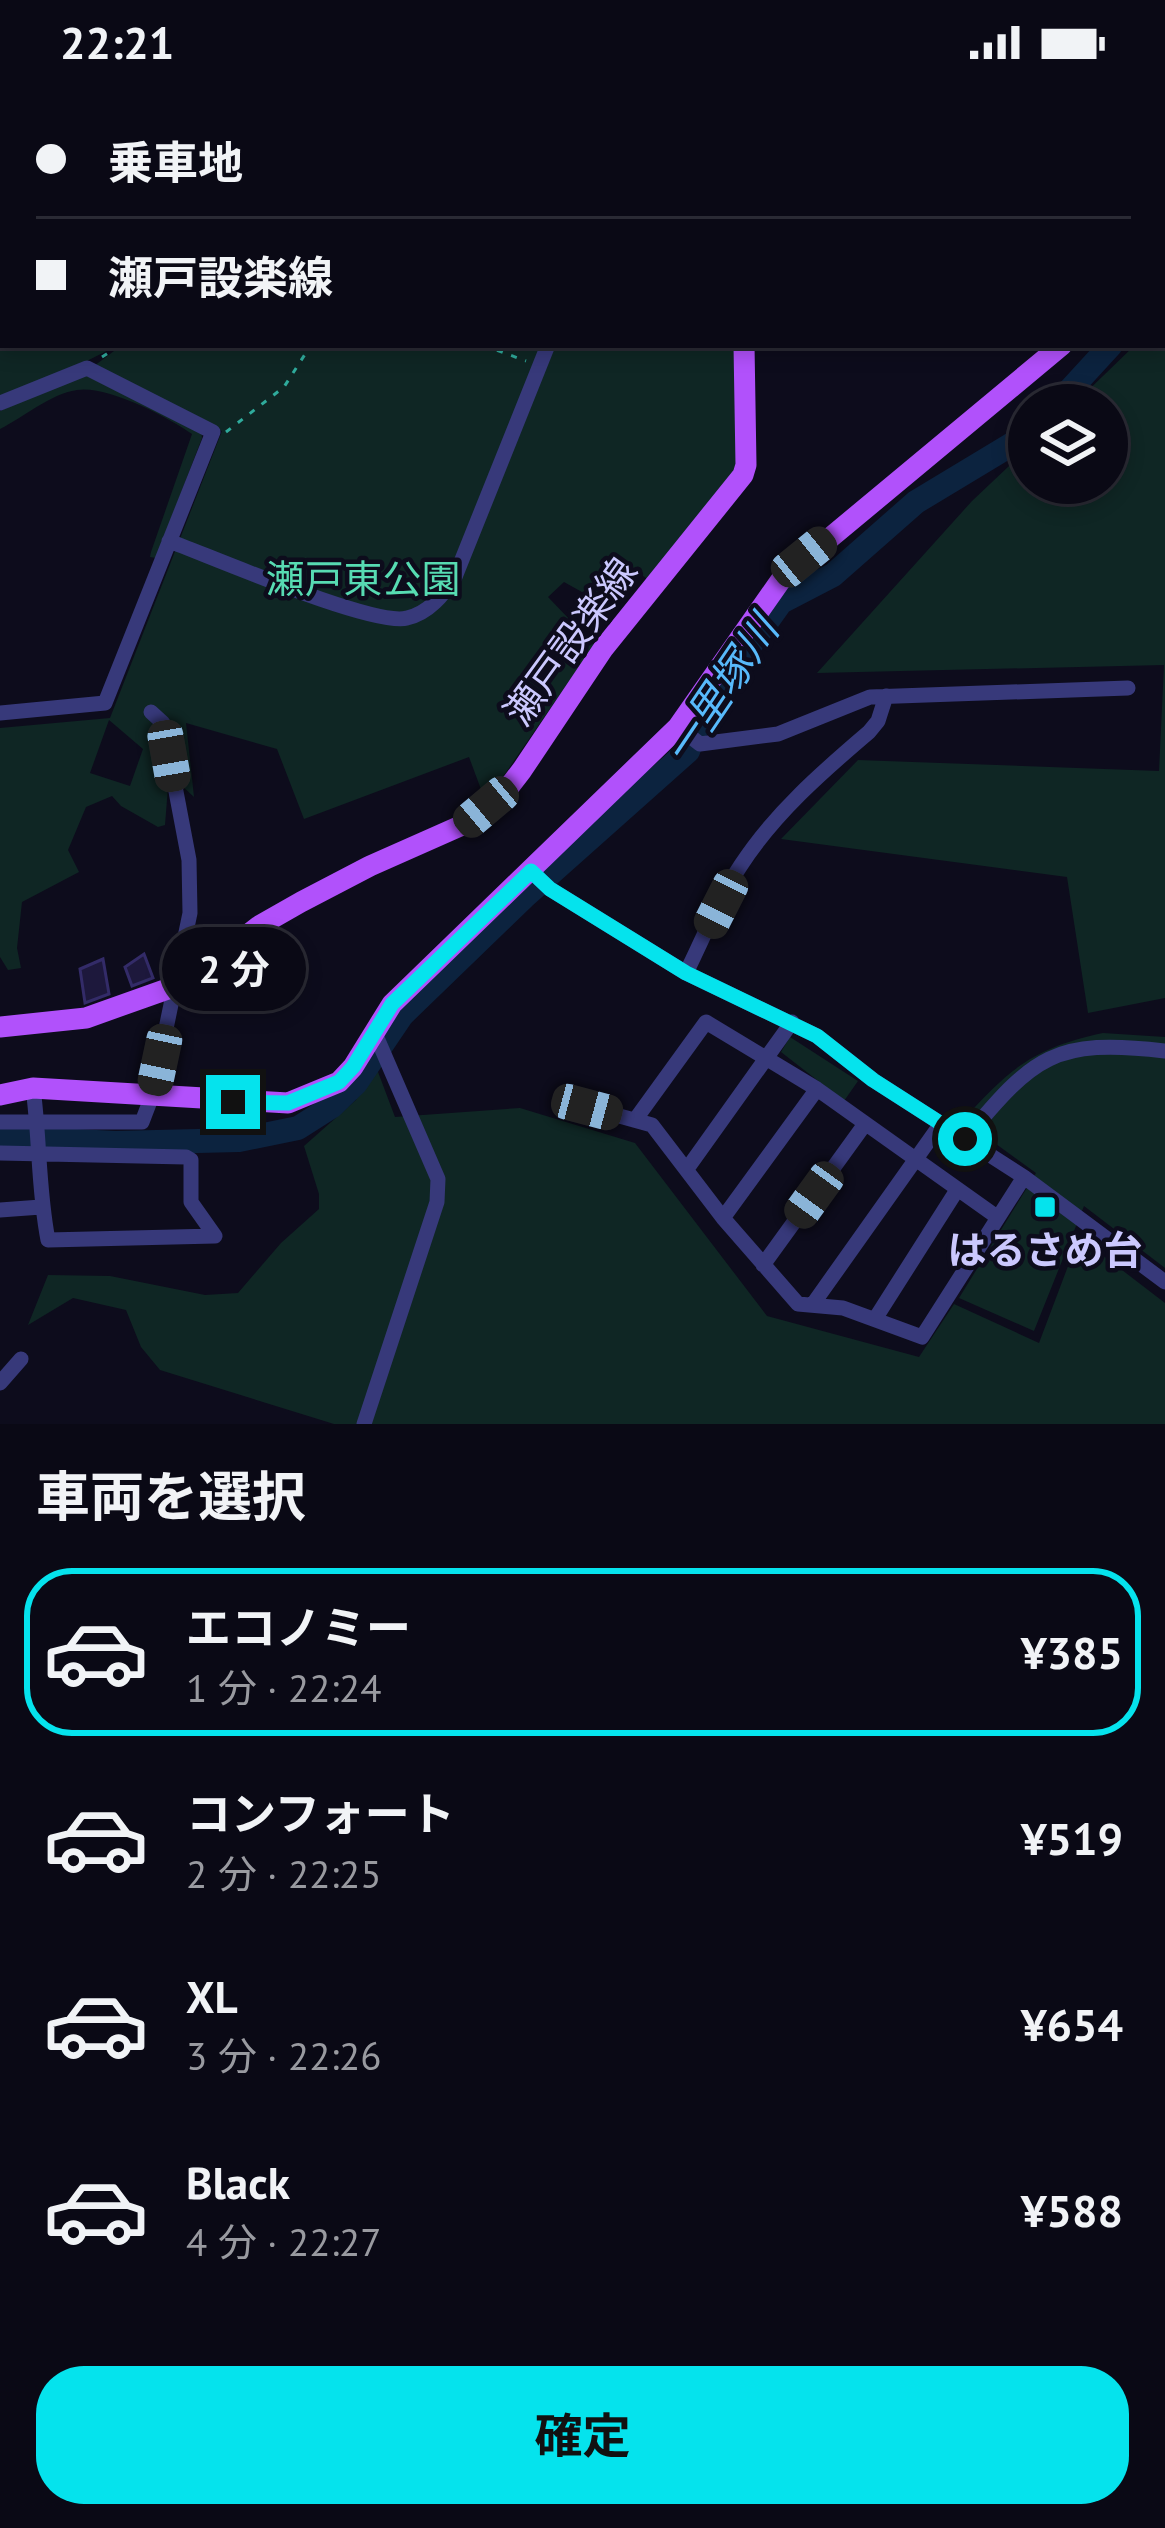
<!DOCTYPE html>
<html lang="ja">
<meta charset="utf-8">
<style>
body{margin:0;font-family:"PT Sans","Noto Sans JP",sans-serif;background:#181722;color:#f1f3f6;height:100vh;display:flex;flex-direction:column;font-size:45px;white-space:nowrap}
*{box-sizing:border-box;margin:0}
p{font-size:39px;color:#999aa0}
.icon{flex:none;width:66px;height:66px;fill:none;stroke:currentColor;stroke-width:2;stroke-linecap:round;stroke-linejoin:round}
.map{position:relative;height:1340px;overflow:hidden}
.panel{display:flex;flex-direction:column;background:#0a0915;flex:1}
.panel>*{flex:none}
.banner{position:absolute;left:0px;top:0px;width:1167px;height:264px;box-shadow:0 6px 18px #0003,0 0 0 3px #2a2a34;display:grid;align-content:center;height:264px;padding:0 36px;background:#0a0915}
.tools{position:absolute;left:1008px;top:300px;display:grid;gap:24px}
.tools a{display:grid;place-items:center;width:120px;height:120px;border-radius:50%;background:#0a0915;box-shadow:0 6px 18px #0003,0 0 0 3px #2a2a34;font-size:60px}
.end{position:absolute;width:54px;height:54px;margin:-27px;border:15px solid #05e3ed;background:#111;box-shadow:0 0 0 6px #111}
.from{border-radius:50%}
.bubble{position:absolute;height:84px;border-radius:42px;background:#0a0915;box-shadow:0 6px 18px #0003,0 0 0 3px #2a2a34;font-size:39px;font-weight:700;line-height:84px;text-align:center}
.car{position:absolute;width:36px;height:72px;margin:-36px -18px;border-radius:15px;box-shadow:0 0 9px 3px #0007;background:linear-gradient(#222 24%,#8ab4d8 0 40%,#222 0 76%,#8ab4d8 0 86%,#222 0)}
.banner b{display:flex;align-items:center;gap:42px;height:114px;font-size:45px}
.banner b+b{border-top:3px solid #2a2a34}
.banner i{width:30px;height:30px;background:#f1f3f6}
ul{padding:0;list-style:none}
li{display:flex;align-items:center;gap:36px;height:168px;margin:0 24px 18px;padding:0 12px;border:6px solid transparent;border-radius:48px}
li div{flex:1}
li b{display:block;font-size:45px}
li em{font-style:normal;font-weight:700}
li.selected{border-color:#05e3ed}
li>.icon{width:108px;height:108px;stroke-width:1.5}
h2{padding:0 36px;font-size:54px;line-height:144px}
.action{display:flex;gap:24px;margin-top:auto;padding:24px 36px}
.action a{flex:1;height:138px;border-radius:48px;background:#05e3ed;color:#111;font-size:48px;font-weight:700;line-height:138px;text-align:center}
.status{display:flex;justify-content:space-between;align-items:center;height:84px;padding:0 60px;background:#0a0915;direction:ltr}
.status svg{height:33px;fill:currentColor}
.map>svg:first-child{display:block}
</style>
<div class="status"><b>22:21</b><svg viewBox="0 0 49 12"><path d="M0 12V9h3v3zM5 12V6h3v6zM10 12V3h3v9zM15 12V0h3v12zM26 1h20v11H26zM47 4h2v5h-2z"/></svg></div>
<div class="map">
<svg width="1165" height="1340" viewBox="0 0 1165 1340">
<rect width="100%" height="100%" fill="#0d0c1c"/>
<path fill="#0f2624" fill-rule="evenodd" d="M0 0H704L3 3V13Z
M833 0H1165V914L1088 929 1067 793 781 755 858 676 1159 687 1164 581 817 589 972 417 1029 363V399H1107V321H1073L1135 261H1164V3H831Z
M0 76 3 261H117C83 281 38 299 0 312Z
M122 261H738V382L650 497 631 483 600 518 564 498 548 513 594 561 500 697 482 708 469 673 304 735 277 665 186 639 194 713 169 690 165 741 158 743 121 722 112 712 86 723 68 766 79 788 22 818 17 864 21 884 8 886 0 873V644L110 634 222 347 94 282ZM109 636 143 665 130 702 90 689Z
M82 289 201 344 202 354 156 474 150 473 151 468 192 350C168 333 107 301 77 306 50 310 24 333 0 345V327Z
M1103 949 1165 953V1184L1084 1122 1034 1247 959 1214 1036 1089 963 1036C1009 985 1033 964 1103 949Z
M790 953 858 997 844 1017 781 968Z
M375 980 395 1033 520 1024 635 1059 767 1232 919 1273 954 1220 1039 1259 1079 1153 1165 1219V1340H334L160 1286 141 1263 126 1226 73 1214 28 1241 48 1191 110 1192 205 1211 238 1209 281 1159 319 1125V1110L304 1062 356 1016Z"/>
<g fill="none" stroke-linecap="round" stroke-linejoin="round">
<path stroke="#0c233f" stroke-width="24" d="M1164 208 1165 207
M1056 321 1111 261
M0 1053 115 1059 239 1056 298 1044 331 1023 356 999 402 931 524 813 688 667 702 629 781 518 833 491 916 418 1029 350"/>
</g>
<path fill="#1d183c" stroke="#332b68" stroke-width="3" d="M144 870 153 894 132 902 125 883Z
M103 875 109 910 85 919 80 885Z"/>
<g fill="none" stroke-linecap="round" stroke-linejoin="round">
<path stroke="#2fab9c" stroke-width="3" stroke-dasharray="6 9" stroke-linecap="butt" d="M388 3 394 0
M483 261 526 277
M102 273 120 261
M226 348 284 303 311 261"/>
<path stroke="#37397a" stroke-width="15" d="M0 17H3
M0 319 87 284 213 348 105 619 0 629
M169 457C210 472 374 543 407 534 429 529 443 511 455 493L548 261
M678 643 700 660 778 650 870 613 1128 604
M531 787 550 805 686 889 817 952 873 996 1024 1093 1165 1198
M686 889C704 853 719 814 741 781 775 729 822 688 869 648L878 637 886 612
M587 1023 652 1041 723 1134 798 1220 843 1224 922 1253 1024 1093
M635 1036 706 938 817 1005 997 1133
M0 1038H142L152 1012 190 829 189 776 163 639 151 628
M965 1055C1034 972 1054 954 1165 967
M0 1069 186 1073 191 1076V1118L215 1152 48 1156C38 1105 40 1056 33 1004
M687 1085 792 938
M0 1126 41 1123
M723 1134 817 1005
M763 1181 865 1040
M813 1220 940 1041
M875 1235 957 1106
M0 1299 21 1275
M364 1340 437 1118 438 1095 374 947"/>
<path stroke="#b151fb" stroke-width="21" d="M813 3 814 0
M1164 176 1165 175
M0 943 86 934 176 902 196 891 259 842 301 818 370 782 467 739 505 708 522 686 603 565 743 391 746 381 744 261
M0 1011 33 1004 288 1019 339 998 353 983 392 920 678 643 783 493 1062 261"/>
</g>
<g fill="none" stroke-linecap="round" stroke-linejoin="round">
<path stroke="#05e3ed" stroke-width="15" d="M233 1018 288 1019 339 998 353 983 392 920 531 787 550 805 686 889 817 952 873 996 965 1055"/>
</g>
<rect fill="#05e3ed" stroke="#0d0c1c" stroke-width="4.5" x="1033" y="1111" width="24" height="24" rx="6"/>
<g text-anchor="middle" dominant-baseline="central" stroke-width="9" stroke-linejoin="round" paint-order="stroke">
<g font-size="39" fill="#57dbb2" stroke="#0d0c1c">
<text x="363" y="494">瀬戸東公園</text>
</g>
<g font-size="39" fill="#cbc8fe" stroke="#0d0c1c">
<text transform="translate(570 557) rotate(-54)">瀬戸設楽線</text>
</g>
<g font-size="39" font-weight="bold" fill="#cbc8fe" stroke="#0d0c1c">
<text x="1045" y="1165">はるさめ台</text>
</g>
<g font-size="42" font-style="italic" fill="#58bafb" stroke="#0d0c1c">
<text transform="translate(720 606) rotate(-56)">一里塚川</text>
</g>
</g>
</svg>
<div class="tools">
<a><svg class="icon" aria-label="layers" viewBox="0 0 24 24"><path d="M12 4l9 5-9 5-9-5zM3 14l9 5 9-5"/></svg></a>
</div>
<i class="end from" style="left:965px;top:1055px"></i>
<i class="end" style="left:233px;top:1018px"></i>
<div class="bubble" style="left:162px;top:843px;width:144px">2 分</div>
<i class="car" style="left:804px;top:473px;rotate:51deg"></i>
<i class="car" style="left:169px;top:672px;rotate:170deg"></i>
<i class="car" style="left:486px;top:723px;rotate:230deg"></i>
<i class="car" style="left:721px;top:820px;rotate:207deg"></i>
<i class="car" style="left:160px;top:976px;rotate:192deg"></i>
<i class="car" style="left:587px;top:1023px;rotate:105deg"></i>
<i class="car" style="left:814px;top:1111px;rotate:216deg"></i>
<div class="banner">
<b><i class="from"></i>乗車地</b>
<b><i></i>瀬戸設楽線</b>
</div>
</div>
<section class="panel">
<h2>車両を選択</h2>
<ul>
<li class="selected"><svg class="icon" aria-label="car" viewBox="0 0 24 24"><path d="M5 17H2v-5l4-1 3-4h7l3 4 3 1v5h-3M9 17h6M6 11h13"/><circle cx="7" cy="17" r="2"/><circle cx="17" cy="17" r="2"/></svg><div><b>エコノミー</b><p>1 分 · 22:24</p></div><em>¥385</em></li>
<li><svg class="icon" aria-label="car" viewBox="0 0 24 24"><path d="M5 17H2v-5l4-1 3-4h7l3 4 3 1v5h-3M9 17h6M6 11h13"/><circle cx="7" cy="17" r="2"/><circle cx="17" cy="17" r="2"/></svg><div><b>コンフォート</b><p>2 分 · 22:25</p></div><em>¥519</em></li>
<li><svg class="icon" aria-label="car" viewBox="0 0 24 24"><path d="M5 17H2v-5l4-1 3-4h7l3 4 3 1v5h-3M9 17h6M6 11h13"/><circle cx="7" cy="17" r="2"/><circle cx="17" cy="17" r="2"/></svg><div><b>XL</b><p>3 分 · 22:26</p></div><em>¥654</em></li>
<li><svg class="icon" aria-label="car" viewBox="0 0 24 24"><path d="M5 17H2v-5l4-1 3-4h7l3 4 3 1v5h-3M9 17h6M6 11h13"/><circle cx="7" cy="17" r="2"/><circle cx="17" cy="17" r="2"/></svg><div><b>Black</b><p>4 分 · 22:27</p></div><em>¥588</em></li>
</ul>
<div class="action"><a>確定</a></div>
</section>
